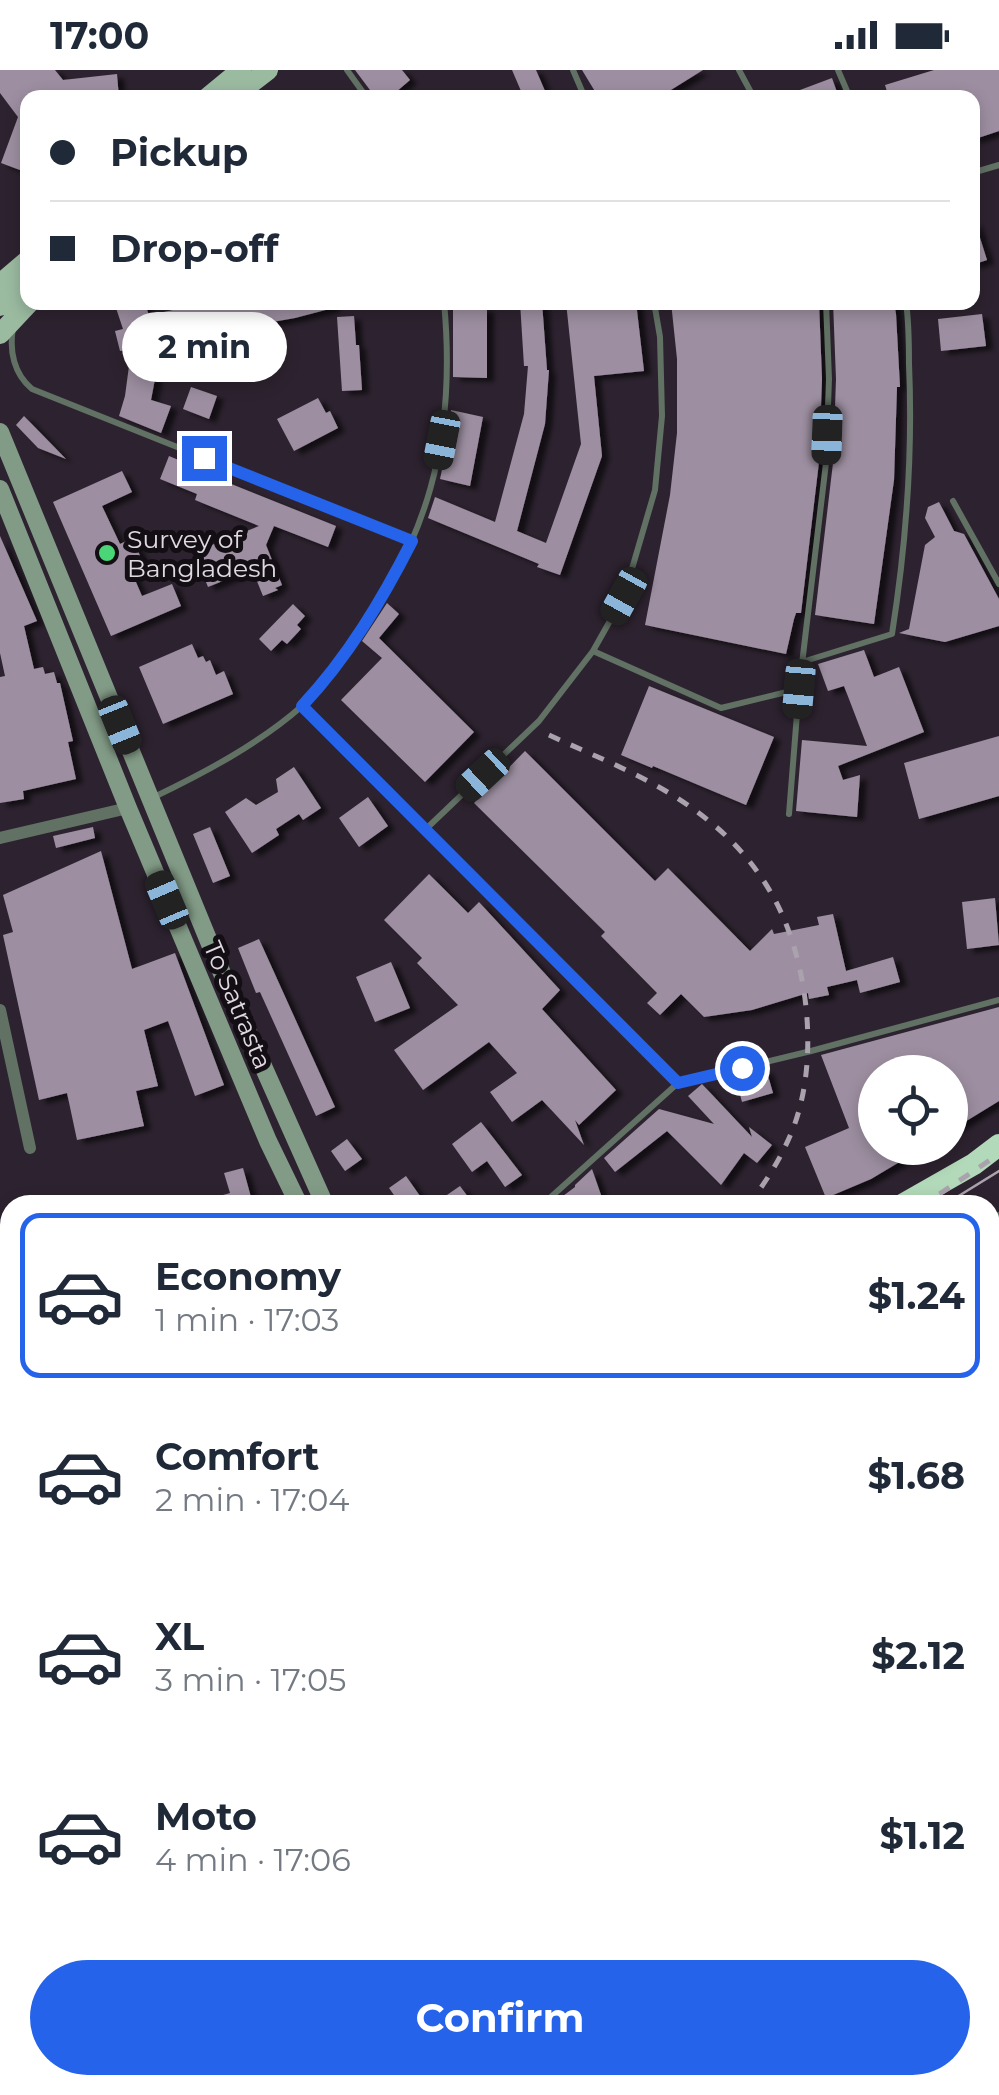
<!DOCTYPE html>
<meta charset="utf-8">
<style>
body{margin:0;font-family:Montserrat,sans-serif;background:#f6f6f7;color:#1f2937;height:100vh;display:flex;flex-direction:column;font-size:38px;white-space:nowrap}
*{box-sizing:border-box;margin:0}
p{font-size:32px;color:#747a83}
.icon{flex:none;width:55px;height:55px;fill:none;stroke:currentColor;stroke-width:2;stroke-linecap:round;stroke-linejoin:round}
.map{position:relative;flex:1;overflow:hidden}
.panel{position:absolute;left:0px;top:1125px;width:1000px;height:900px;display:flex;flex-direction:column;background:#fff;border-radius:30px 30px 0 0;box-shadow:0 5px 15px #0003}
.panel>*{flex:none}
.top-card{position:absolute;left:20px;top:20px;width:960px;height:220px;border-radius:20px;box-shadow:0 5px 15px #0003;display:grid;align-content:center;height:220px;padding:0 30px;background:#fff}
.controls{position:absolute;left:858px;top:985px;display:grid;gap:20px}
.controls a{display:grid;place-items:center;width:110px;height:110px;border-radius:50%;background:#fff;box-shadow:0 5px 15px #0003;font-size:50px}
.end{position:absolute;width:45px;height:45px;margin:-22px;border:12px solid #2563eb;background:#fff;box-shadow:0 0 0 5px #fff}
.from{border-radius:50%}
.bubble{position:absolute;height:70px;border-radius:35px;background:#fff;box-shadow:0 5px 15px #0003;font-size:32px;font-weight:700;line-height:70px;text-align:center}
.car{position:absolute;width:30px;height:60px;margin:-30px -15px;border-radius:12px;box-shadow:0 0 8px 2px #0007;background:linear-gradient(#222 24%,#8ab4d8 0 40%,#222 0 76%,#8ab4d8 0 86%,#222 0)}
.top-card b{display:flex;align-items:center;gap:35px;height:95px;font-size:38px}
.top-card b+b{border-top:2px solid #e0e1e3}
.top-card i{width:25px;height:25px;background:#1f2937}
ul{padding:18px 0 0;list-style:none}
li{display:flex;align-items:center;gap:30px;height:165px;margin:0 20px 15px;padding:0 10px;border:5px solid transparent;border-radius:20px}
li div{flex:1}
li b{display:block;font-size:38px}
li em{font-style:normal;font-weight:700}
li.on{border-color:#2563eb}
li>.icon{width:90px;height:90px;stroke-width:1.5}
.primary-button{display:flex;gap:20px;margin-top:auto;padding:20px 30px}
.primary-button a{flex:1;height:115px;border-radius:60px;background:#2563eb;color:#fff;font-size:40px;font-weight:700;line-height:115px;text-align:center}
.status{display:flex;justify-content:space-between;align-items:center;height:70px;padding:0 50px;background:#fff;direction:ltr}
.status svg{height:28px;fill:currentColor}
.map>svg:first-child{display:block}
</style>
<div class="status"><b>17:00</b><svg viewBox="0 0 49 12"><path d="M0 12V9h3v3zM5 12V6h3v6zM10 12V3h3v9zM15 12V0h3v12zM26 1h20v11H26zM47 4h2v5h-2z"/></svg></div>
<div class="map">
<svg width="999" height="2025" viewBox="0 0 999 2025">
<defs>
<filter id="shadow"><feDropShadow dx="7" dy="4" stdDeviation="2.5" flood-color="#0009"/></filter>
</defs>
<rect width="100%" height="100%" fill="#2d2330"/>
<path fill="#9d8fa1" filter="url(#shadow)" d="M0 0H55L63 10 117 4 119 28H28V103L1 93 18 47 0 23Z
M355 0H402L410 10 389 28H376Z
M512 0H536L548 28H524Z
M582 0H703L658 28H599Z
M934 0H999V61L972 70V28H889L885 15Z
M832 8 839 28H784V26Z
M975 152 987 190 972 195V153Z
M114 232H144L149 245 211 232H333V238L295 248 215 262 216 265 196 271 153 277 155 309 151 330 171 336 161 363 119 346 125 326 129 296 128 280 120 281 115 261 123 259Z
M520 232H542L547 300H549L545 354 517 461 546 473 581 374 566 232H636L644 301 594 306 602 386 560 505 537 497 539 494 428 448 435 427 495 452 524 344 528 296H524Z
M671 232H819L822 309 819 392 801 543H796L794 549 786 584 645 555 670 425 677 363V289Z
M833 232H894L896 244 900 317H897L894 410 874 554 815 545 833 393 836 309Z
M453 237 487 238V308L453 307Z
M982 244 986 276 941 281 938 249Z
M354 246 356 275H359L362 320 342 321 337 247Z
M191 317 217 326 209 349 183 339Z
M318 328 326 343 330 341 338 358 294 381 277 349Z
M451 340 483 347 470 416 440 409 447 376Z
M24 346 66 389 38 378 16 355Z
M169 386 200 399 199 401 336 456 328 477 274 456 266 475 282 515 275 518 278 520 263 526 252 499 208 517 194 482 259 456 195 430 197 424 160 409Z
M122 401 132 422 102 436 120 474 133 468 142 491 129 496 142 526 172 514 181 536 111 566 53 432Z
M939 432 954 461 964 464 999 529V556L945 572 899 563 909 559 925 475 935 467 925 448 928 437Z
M0 466 37 551 24 556 34 599 43 597 45 604 54 602 57 613H60L73 671 68 672 76 709 23 721 24 729 0 733V607L5 606 0 583Z
M387 533 399 544 379 568 474 662 425 712 341 630 382 588 362 571Z
M293 534 305 546 297 555 301 559 287 574 282 570 271 581 259 569Z
M192 574 198 588 203 586 206 592 210 590 216 605 224 601 233 624 163 654 139 597Z
M864 580 874 607 899 597 924 662 838 696 843 710 860 705 857 747 796 741 802 670 867 676 844 616 828 621 818 594Z
M649 616 774 667 746 735 653 696 652 698 621 685Z
M999 666V726L919 749 904 693Z
M525 681 655 811 668 798 750 881 772 859 774 864 819 855 817 847 833 844 846 901 893 887 900 912 860 923 857 910 827 917 829 925 809 929 808 923 752 940 704 947 681 924 660 945 647 933 657 923 601 866 605 862 474 733Z
M294 697 321 738 303 750 299 744 276 759 279 765 252 783 225 742 246 728 256 735 278 722 276 709Z
M368 727 388 756 359 777 339 748Z
M93 757 95 768 56 778 53 766Z
M210 757 230 806 213 813 193 764Z
M101 781 132 899 175 883 224 1015 195 1026 168 951 144 960 158 1016 136 1021 144 1056 77 1070 67 1023 39 1030 3 865 13 862 3 825Z
M429 804 468 843 479 832 560 920 542 939 616 1020 579 1055 575 1050 584 1075 542 1030 512 1052 490 1022 517 1003 489 972 423 1020 394 980 458 935 417 893 422 888 384 850Z
M995 828 999 875 967 879 962 832Z
M259 869 335 1037 316 1046 260 922 256 923 238 878Z
M391 892 410 938 375 952 356 907Z
M999 937V1031L950 1061V1002H875V1078H923L871 1109 826 1128 805 1077 849 1058 821 985Z
M766 999 773 1023 742 1032 735 1006Z
M702 1014 752 1067 749 1057 772 1075 757 1093 744 1083 721 1115 667 1061 615 1102 604 1088 659 1039 714 1054 688 1026Z
M481 1052 522 1105 505 1117 487 1091 472 1102 452 1074Z
M347 1069 362 1089 345 1101 331 1081Z
M243 1098 252 1131 239 1135H203L202 1131 230 1123 224 1103Z
M592 1099 601 1125 574 1135H561L559 1129 575 1117V1115Z
M406 1106 420 1126 408 1135H401L389 1118Z
M460 1116 474 1135H450L444 1127Z"/>
<g fill="none" stroke-linecap="round" stroke-linejoin="round">
<path stroke="#617164" stroke-width="6" d="M347 0 367 28
M573 0 585 28
M739 0 754 28
M838 0 850 28
M972 103 999 95
M654 232 660 267 662 346 655 420 624 526 593 581 721 638 799 619
M13 258C9 281 14 304 32 319L412 471
M953 431 999 514
M802 592 892 564C906 475 913 384 909 294 909 274 909 253 906 232
M302 636 678 1013
M152 728C204 703 259 674 302 636 319 621 331 601 345 583 428 474 457 369 444 232
M789 744 799 619 826 393 829 309 826 232
M427 758 539 651 593 581
M542 1135 678 1013 811 981 999 930"/>
<path stroke="#617164" stroke-width="12" d="M0 768 128 738
M0 940 30 1078
M990 1157 999 1148
M990 1274 999 1284
M990 1312 999 1307
M990 1382 999 1378
M990 1465 999 1461
M0 1495 10 1493
M990 1591 999 1587
M990 1973 999 1970
M989 2015 992 2025"/>
<path stroke="#829b86" stroke-width="18" d="M0 362 226 913 325 1135
M0 419 128 738 268 1071 299 1135"/>
<path stroke="#9bbba1" stroke-width="20" d="M207 28 241 0
M232 28 268 0
M0 214 28 190
M0 236 28 208
M0 264 30 232"/>
<path stroke="#b2d9b9" stroke-width="22" d="M902 1135 974 1094 999 1075
M0 1409 10 1407
M0 1450 10 1447
M990 1800 999 1793
M990 1841 999 1833
M321 2025 322 2015
M717 2025 729 2015
M768 2025 780 2015"/>
<path stroke="#aaa2ac" stroke-width="2.5" d="M944 1135 999 1101
M0 1374 10 1372"/>
<path stroke="#aaa2ac" stroke-width="5" stroke-dasharray="12 12" stroke-linecap="butt" d="M549 665C603 690 662 712 709 751 739 775 764 806 780 840 809 902 818 991 794 1056 783 1085 767 1111 748 1135
M918 1135 941 1123 999 1084
M0 1332 10 1330
M0 1360 10 1358
M990 1864 999 1856
M797 2025 809 2015"/>
</g>
<g fill="none" stroke-linecap="round" stroke-linejoin="round">
<path stroke="#2563eb" stroke-width="12" d="M204 388 412 471C382 530 348 587 302 636L678 1013 742 998"/>
</g>
<circle fill="#4ad677" stroke="#130e14" stroke-width="4" cx="107" cy="483" r="10"/>
<g text-anchor="middle" dominant-baseline="central" stroke-width="10" stroke-linejoin="round" paint-order="stroke">
<g font-size="25" fill="#e0d9e2" stroke="#130e14" text-anchor="start">
<text x="127" y="469">Survey of<tspan x="127" dy="29">Bangladesh</tspan></text>
</g>
<g font-size="25" fill="#e0d9e2" stroke="#130e14">
<text transform="translate(238 935) rotate(67)">To Satrasta</text>
</g>
</g>
</svg>
<div class="controls">
<a><svg class="icon" aria-label="locate" viewBox="0 0 24 24"><circle cx="12" cy="12" r="6"/><path d="M12 2v4M12 18v4M2 12h4M18 12h4"/></svg></a>
</div>
<i class="end from" style="left:742px;top:998px"></i>
<i class="end" style="left:204px;top:388px"></i>
<div class="bubble" style="left:122px;top:242px;width:165px">2 min</div>
<i class="car" style="left:827px;top:365px;rotate:182deg"></i>
<i class="car" style="left:442px;top:370px;rotate:191deg"></i>
<i class="car" style="left:624px;top:526px;rotate:209deg"></i>
<i class="car" style="left:799px;top:619px;rotate:185deg"></i>
<i class="car" style="left:120px;top:655px;rotate:158deg"></i>
<i class="car" style="left:483px;top:705px;rotate:227deg"></i>
<i class="car" style="left:167px;top:830px;rotate:337deg"></i>
<div class="top-card">
<b><i class="from"></i>Pickup</b>
<b><i></i>Drop-off</b>
</div>
<section class="panel">
<ul>
<li class="on"><svg class="icon" aria-label="car" viewBox="0 0 24 24"><path d="M5 17H2v-5l4-1 3-4h7l3 4 3 1v5h-3M9 17h6M6 11h13"/><circle cx="7" cy="17" r="2"/><circle cx="17" cy="17" r="2"/></svg><div><b>Economy</b><p>1 min · 17:03</p></div><em>$1.24</em></li>
<li><svg class="icon" aria-label="car" viewBox="0 0 24 24"><path d="M5 17H2v-5l4-1 3-4h7l3 4 3 1v5h-3M9 17h6M6 11h13"/><circle cx="7" cy="17" r="2"/><circle cx="17" cy="17" r="2"/></svg><div><b>Comfort</b><p>2 min · 17:04</p></div><em>$1.68</em></li>
<li><svg class="icon" aria-label="car" viewBox="0 0 24 24"><path d="M5 17H2v-5l4-1 3-4h7l3 4 3 1v5h-3M9 17h6M6 11h13"/><circle cx="7" cy="17" r="2"/><circle cx="17" cy="17" r="2"/></svg><div><b>XL</b><p>3 min · 17:05</p></div><em>$2.12</em></li>
<li><svg class="icon" aria-label="car" viewBox="0 0 24 24"><path d="M5 17H2v-5l4-1 3-4h7l3 4 3 1v5h-3M9 17h6M6 11h13"/><circle cx="7" cy="17" r="2"/><circle cx="17" cy="17" r="2"/></svg><div><b>Moto</b><p>4 min · 17:06</p></div><em>$1.12</em></li>
</ul>
<div class="primary-button"><a>Confirm</a></div>
</section>
</div>
